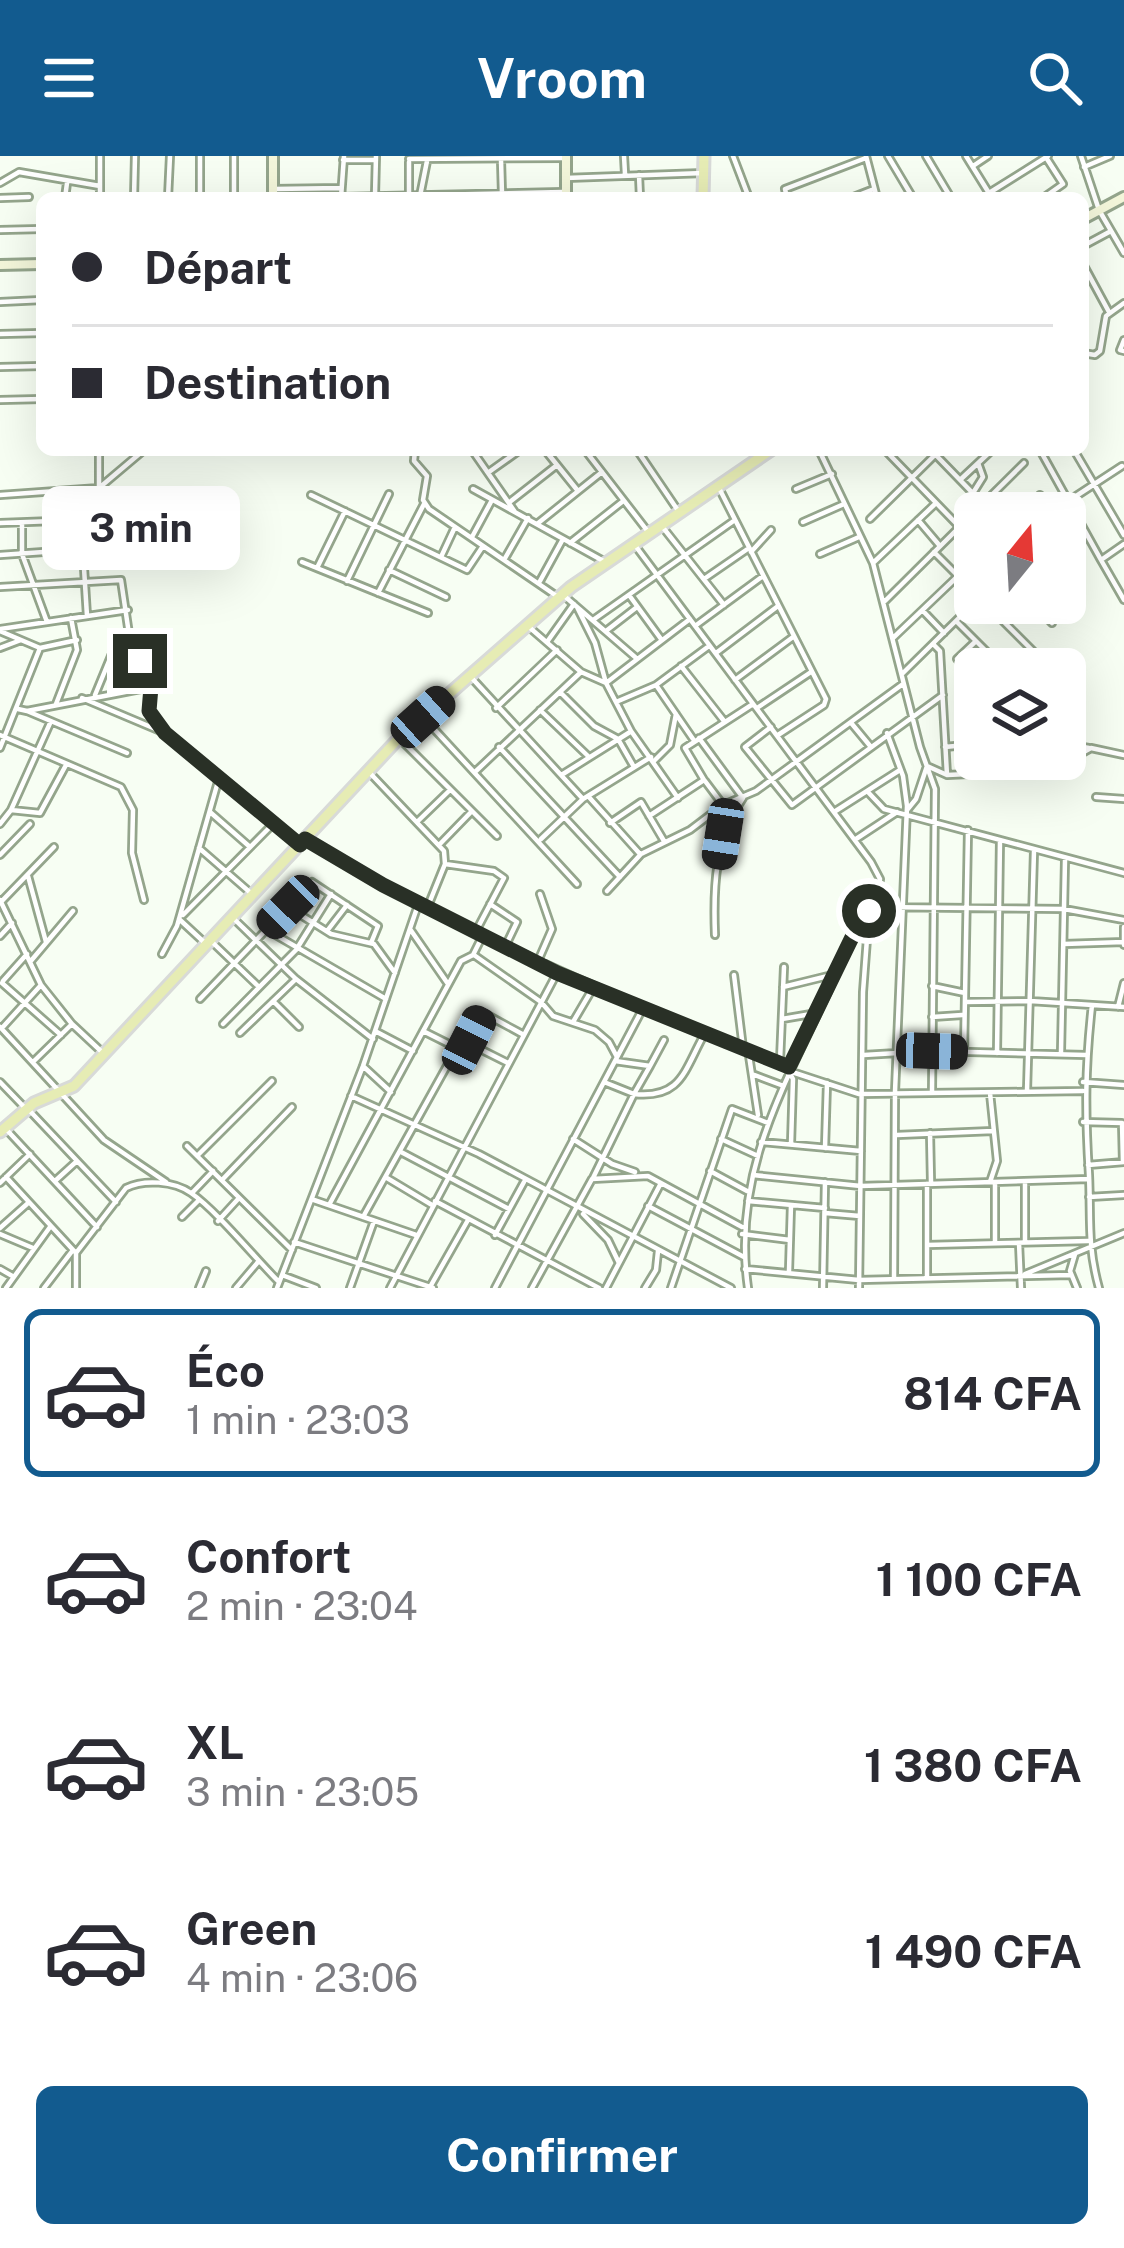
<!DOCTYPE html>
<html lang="fr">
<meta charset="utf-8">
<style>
body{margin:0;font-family:"Public Sans",sans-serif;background:#f2f2f3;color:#2b2b33;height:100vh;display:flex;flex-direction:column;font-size:45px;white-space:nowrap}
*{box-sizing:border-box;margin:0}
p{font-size:39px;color:#7c7c81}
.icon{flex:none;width:66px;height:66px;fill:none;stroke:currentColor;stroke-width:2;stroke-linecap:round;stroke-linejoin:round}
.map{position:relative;height:1132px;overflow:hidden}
.panel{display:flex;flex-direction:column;background:#fff;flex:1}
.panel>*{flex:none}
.top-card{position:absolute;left:36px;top:36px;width:1053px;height:264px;border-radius:18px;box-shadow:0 12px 48px #0002;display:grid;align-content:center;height:264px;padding:0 36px;background:#fff}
.needle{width:78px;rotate:18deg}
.controls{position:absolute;left:954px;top:336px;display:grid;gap:24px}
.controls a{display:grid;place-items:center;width:132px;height:132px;border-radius:18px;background:#fff;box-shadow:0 12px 48px #0002;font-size:60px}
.end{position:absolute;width:54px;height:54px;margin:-27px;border:15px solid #293026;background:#fff;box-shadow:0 0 0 6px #fff}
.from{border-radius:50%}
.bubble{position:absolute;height:84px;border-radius:18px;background:#fff;box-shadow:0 12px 48px #0002;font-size:39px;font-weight:700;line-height:84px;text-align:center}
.car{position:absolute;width:36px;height:72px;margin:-36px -18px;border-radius:15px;box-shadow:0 0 9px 3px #0007;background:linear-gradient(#222 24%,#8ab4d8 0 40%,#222 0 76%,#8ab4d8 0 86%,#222 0)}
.top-card b{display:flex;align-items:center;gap:42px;height:114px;font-size:45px}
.top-card b+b{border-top:3px solid #e1e1e2}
.top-card i{width:30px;height:30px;background:#2b2b33}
ul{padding:21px 0 0;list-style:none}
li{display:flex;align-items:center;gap:36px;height:168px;margin:0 24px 18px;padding:0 12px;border:6px solid transparent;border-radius:18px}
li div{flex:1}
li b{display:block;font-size:45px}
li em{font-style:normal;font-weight:700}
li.selected{border-color:#125b8f}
li>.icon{width:108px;height:108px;stroke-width:1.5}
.action{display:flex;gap:24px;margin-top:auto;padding:24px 36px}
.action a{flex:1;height:138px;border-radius:18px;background:#125b8f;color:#fff;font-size:48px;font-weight:700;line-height:138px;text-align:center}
header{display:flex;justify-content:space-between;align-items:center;height:156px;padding:0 36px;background:#125b8f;color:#fff;font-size:54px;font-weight:700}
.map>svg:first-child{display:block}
</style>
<header><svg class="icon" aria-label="menu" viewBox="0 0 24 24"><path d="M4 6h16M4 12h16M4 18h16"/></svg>Vroom<svg class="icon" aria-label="search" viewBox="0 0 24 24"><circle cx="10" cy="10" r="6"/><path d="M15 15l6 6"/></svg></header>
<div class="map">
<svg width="1124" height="1132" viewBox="0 0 1124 1132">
<rect width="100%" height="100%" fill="#f7fef3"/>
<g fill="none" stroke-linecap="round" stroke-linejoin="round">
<defs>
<path id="street" d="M624 0 625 18
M733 0 749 42
M866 0 877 42
M888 0 913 42
M926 0 951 42
M966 0 992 42
M1081 0 1099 54 1124 97
M409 3 566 2
M343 4H376
M501 4 502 38
M973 10 988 0
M1084 11 1110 0
M639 19 640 42
M566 22 704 17
M0 27 19 16 100 30
M274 33 341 32
M989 37 1048 0
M375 39 376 0
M409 39V6
M420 40 427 5
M341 41 563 36
M0 42 29 41
M65 42 67 27
M100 42V0
M134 42 135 0
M168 42 170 0
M200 42V0
M234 42V0
M341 42 344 0
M787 42 785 33 866 2
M851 42 874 33
M1043 42 1063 28 1047 3
M0 74 42 73
M1083 90 1111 75
M1083 108 1109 156
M0 146 42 144
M0 178 42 177
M1124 184 1120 194 1124 195
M1083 197 1095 199 1100 195 1106 160 1124 147
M0 211 42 210
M0 244 42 243
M415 294 414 305 427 320 423 344 429 353 558 441
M472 294 515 356
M545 294 578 335
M585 294 649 377
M637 294 679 356
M819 294 873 407 920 591 935 633 932 936
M885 294 975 387
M931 294 992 357
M1040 294 1101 404 1124 388
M1074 294 1124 379
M489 316 520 294
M960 324 992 294
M718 330 826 543 824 549 778 579
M473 333 607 407
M796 333 832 318
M973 337 983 321 978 307
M0 339 99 332 144 294
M311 339 467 414 483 390
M511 345 557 309
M1067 346 1122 310
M1021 357 1040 339
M870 363 940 294
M81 364 87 460
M918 364 940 390
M803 366 844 348
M0 367 81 364 99 332V294
M22 368V398L47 466
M537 368 602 316
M661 369 724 449
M472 381 492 344
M570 387 622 346
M634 388 871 706 880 723 876 751
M751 396 771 374
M934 396 975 437
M820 398 859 381
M0 399 116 391
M441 401 455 371
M504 404 528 362
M1101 404 1124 444
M302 406 428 457
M873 407 934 349
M317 412 345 355
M389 414 446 441
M704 423 749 392
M347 425 389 338
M540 425 563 383
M0 431 121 424 129 478 151 531 149 555 165 577 300 689
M378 437 424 348
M562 438 635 501
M629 439 661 483
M885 445 1024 307
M985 447 1039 501
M1033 447 1052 467
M577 451 595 487 606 527 631 575 678 642
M923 455 944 477
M593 464 735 364
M957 466 1004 513
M695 470 763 420
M529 471 581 516 606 527
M0 473 128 454
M0 475 40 492 77 484
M606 475 637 451
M893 482 958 420
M547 486 574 448
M933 488 940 495 947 619
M0 492 21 484
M716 497 778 450
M957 503 975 486
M681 510 724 565
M902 518 975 446
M469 519 583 643
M735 524 793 481
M606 527 690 463
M656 529 693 583
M560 536 594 570 618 583 634 611
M95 539 116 488 129 478
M82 542 165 577
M616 546 656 529 709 490
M56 548 77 494 71 462
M496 552 557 494
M757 552 811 516
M18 553 27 555 151 531
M540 554 588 600
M27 555 127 597
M423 561 577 728
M852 568 871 591
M771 571 745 591 792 649 943 539
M887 577 903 620 907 650 895 936 894 1123
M0 579 121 631 133 654 132 697 144 744
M399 582 497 680
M699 582 743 642C715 684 713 730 715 779
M1065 588 1089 592
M499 591 620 721
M945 591 975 588
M0 592 40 492
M654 605 670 589 676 558
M369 616 444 695 445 708 428 750
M475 616 581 516
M563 618 630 576
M705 625 723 649
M867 635 884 653 1124 717
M588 640 640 698
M1096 641 1124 643
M11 654 40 657 66 609
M907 654 916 643 927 610 947 619 1012 616 1071 603 1091 592 1124 599
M210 656 250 691
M834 656 900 614
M649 660 704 624 685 592 753 548
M417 666 450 634
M610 667 641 646 664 685
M0 668 11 654 51 565
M305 683C461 775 616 843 784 907L793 923 791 988
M541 683 583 643 651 601
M856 683 897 656
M439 689 472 655
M199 692 253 739
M0 699 30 668
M445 708 494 715 504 722 475 777
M28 720 46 786
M607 735 641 698 690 674 723 649 756 635 903 528
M0 744 41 829 72 868 103 897
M1 746 54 691
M490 748 517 766 505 791
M288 751 331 778 374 788 395 817
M183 759 272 669
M232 761 296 823 373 883
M179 763 206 788
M1124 771V789
M410 773 448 828
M267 774 386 843
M327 775 347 749
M0 780 12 767
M210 784 258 830
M1064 788 1124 786
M162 798 177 770 219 622
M474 799 541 846 553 860 595 874 609 886 617 901
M538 805 552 773 540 738
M30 806 73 755
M734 819 743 892
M3 825 27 798
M2 827 61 879
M932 830 965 837
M783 831 836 818
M200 843 312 726 378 770 371 787
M273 845 299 871
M965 846 1030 845 1124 851
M1092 849C1085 913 1085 955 1089 1019 1091 1062 1087 1089 1099 1132
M1118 851 1124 827
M932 861 962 859
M782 863 817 857
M573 866 593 832
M223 868 296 794 331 738
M0 871 104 984 166 1026
M2 872 41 829
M375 875 413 895
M240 877 296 823
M748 893 758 959
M964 896 968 674
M1061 896 1065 704
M997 897 1000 684
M864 899 931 895 1086 899
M615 905 650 910 664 884
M780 905 784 811
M33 906 72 868
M508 907 470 888 481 860H489L524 879
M364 911 391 936
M792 916 859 938 1083 935
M752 918 781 929
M0 926 25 952
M604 926 634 938 650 910
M1083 926 1124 929
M1027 935 1034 695
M351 940 479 998 731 1132
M29 954 116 1046
M1083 966 1122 967 1123 1006
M5 972 97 1071
M930 977 931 1026
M897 979 993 975
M573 983 612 1008 635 1016
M721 983 758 1000
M761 986 861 995
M187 990 292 1094
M825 992 827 927
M401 996 509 1053
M197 1000 272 925
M1088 1009 1124 1006
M710 1015 747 1035
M753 1019 861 1030 1089 1023
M6 1021 75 1096
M387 1022 432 1049
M593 1022 634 938C682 943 684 914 705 877
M222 1024 292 951
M55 1025 77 1005
M1025 1025V1085
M990 1026 997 1005 990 937
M995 1026V1086
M0 1027 30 998
M927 1028V1122
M192 1037 213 1015
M1089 1041 1124 1039
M314 1044 416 1079
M435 1045 599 1132
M748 1045 825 1052
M329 1049 461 805 473 799 482 781
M648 1050 744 1101
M825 1057 860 1060
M583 1058 608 1084 619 1107
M182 1061 198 1045
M363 1061 453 899 451 889 423 875
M218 1065 239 1042
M0 1072 27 1048
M0 1078 33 1092
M742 1078 790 1084
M495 1079 524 1026
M294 1086 433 1132
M1019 1087 1021 1132
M927 1089 1088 1085
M1075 1098 1070 1115 1077 1132
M0 1113 14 1121
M745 1113 859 1124 1071 1119
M789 1115 791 1049
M1025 1118 1124 1077
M282 1119 316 1132
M430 1131 468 1064
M6 1132 50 1071
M44 1132 73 1094
M76 1132V1097L126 1032C144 1023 174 1025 191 1037 216 1054 255 1102 279 1126
M199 1132 206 1115
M236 1132 258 1106
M277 1132 363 910 419 746
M350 1132 374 1065
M390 1132 557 817
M495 1132 642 854
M532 1132 592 1023 648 1020 742 1071
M606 1132 661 1027
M645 1132 656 1114 658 1095
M671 1132 732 953 768 967
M748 1132C732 1018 782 934 828 836 839 812 847 781 864 761
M823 1132 825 1026
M859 1132 863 836 869 756 876 751 1064 753 1124 764"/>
<path id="secondary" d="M273 42V0
M566 42V0
M1083 63 1124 41
M0 109 42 108"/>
<path id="primary" d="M703 42 704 0
M0 976 34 947 74 930 399 582 571 431 771 294"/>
</defs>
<use href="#street" stroke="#94a58c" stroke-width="10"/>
<use href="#secondary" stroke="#94a58c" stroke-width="14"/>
<use href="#primary" stroke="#d8dad8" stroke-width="15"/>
<use href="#street" stroke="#fff" stroke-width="4.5"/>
<use href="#secondary" stroke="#f3f6da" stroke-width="8"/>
<use href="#primary" stroke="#e6ecb4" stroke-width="9"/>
</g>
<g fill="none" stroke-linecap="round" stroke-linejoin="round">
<path stroke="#293026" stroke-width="15" d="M140 505 151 531 149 555 165 577 300 689 305 683 383 729 557 817 789 911 858 769 869 755"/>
</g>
</svg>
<div class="controls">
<a><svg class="needle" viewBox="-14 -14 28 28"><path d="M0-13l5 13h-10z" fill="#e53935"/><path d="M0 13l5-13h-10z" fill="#7c7c81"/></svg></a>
<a><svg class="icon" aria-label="layers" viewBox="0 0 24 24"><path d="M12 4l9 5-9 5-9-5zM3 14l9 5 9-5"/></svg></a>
</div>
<i class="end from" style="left:869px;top:755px"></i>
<i class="end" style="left:140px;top:505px"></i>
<div class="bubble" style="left:42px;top:330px;width:198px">3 min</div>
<i class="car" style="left:423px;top:561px;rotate:48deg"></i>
<i class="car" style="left:723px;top:678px;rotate:189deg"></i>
<i class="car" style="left:288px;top:751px;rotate:224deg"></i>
<i class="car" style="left:469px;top:884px;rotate:27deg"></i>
<i class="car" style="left:932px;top:895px;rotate:92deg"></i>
<div class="top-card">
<b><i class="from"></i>Départ</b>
<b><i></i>Destination</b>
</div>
</div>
<section class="panel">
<ul>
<li class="selected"><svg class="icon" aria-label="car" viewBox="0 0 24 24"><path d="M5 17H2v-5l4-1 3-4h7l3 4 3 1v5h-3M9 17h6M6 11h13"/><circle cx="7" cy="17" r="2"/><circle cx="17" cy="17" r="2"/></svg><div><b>Éco</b><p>1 min · 23:03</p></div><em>814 CFA</em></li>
<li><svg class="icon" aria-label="car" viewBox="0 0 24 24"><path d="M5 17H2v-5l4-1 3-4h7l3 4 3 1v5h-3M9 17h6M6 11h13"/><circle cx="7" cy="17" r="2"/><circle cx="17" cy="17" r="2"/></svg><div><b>Confort</b><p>2 min · 23:04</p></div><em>1 100 CFA</em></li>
<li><svg class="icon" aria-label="car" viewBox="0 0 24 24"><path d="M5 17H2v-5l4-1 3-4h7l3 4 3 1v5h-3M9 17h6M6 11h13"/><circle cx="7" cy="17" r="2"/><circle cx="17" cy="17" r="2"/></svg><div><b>XL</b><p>3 min · 23:05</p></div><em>1 380 CFA</em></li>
<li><svg class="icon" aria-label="car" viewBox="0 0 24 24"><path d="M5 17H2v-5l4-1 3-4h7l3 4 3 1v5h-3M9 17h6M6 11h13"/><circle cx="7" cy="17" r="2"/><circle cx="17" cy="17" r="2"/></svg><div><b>Green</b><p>4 min · 23:06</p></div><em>1 490 CFA</em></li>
</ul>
<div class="action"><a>Confirmer</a></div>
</section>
